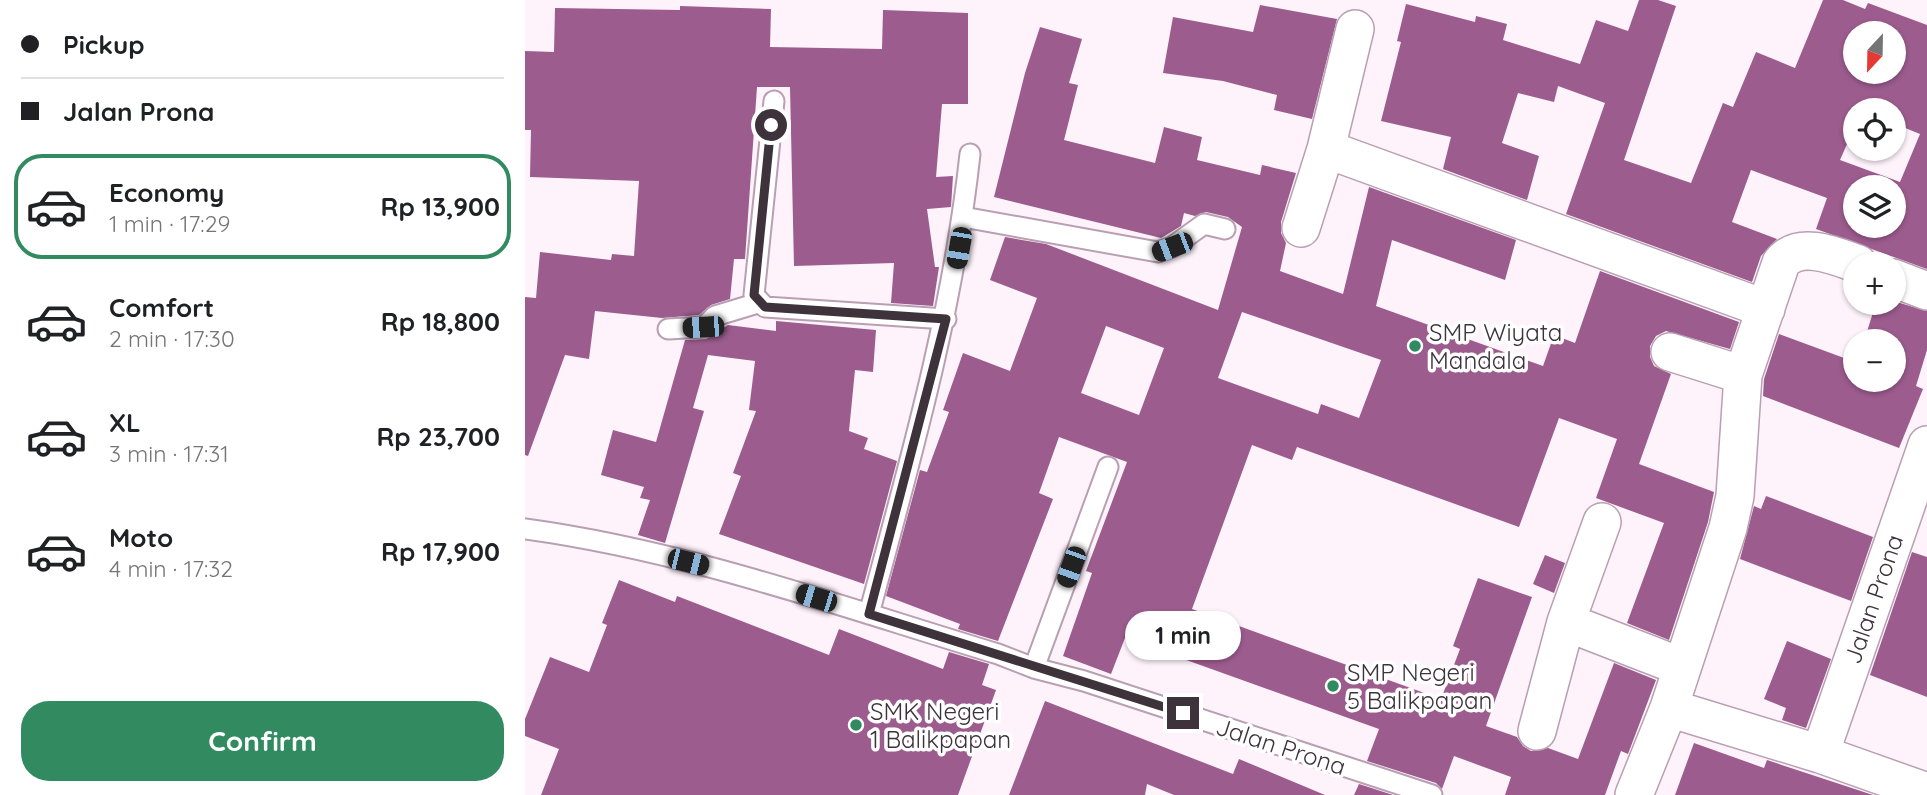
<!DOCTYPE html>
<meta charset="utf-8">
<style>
body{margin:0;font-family:Quicksand,sans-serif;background:#f2f2f2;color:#202124;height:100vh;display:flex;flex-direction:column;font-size:26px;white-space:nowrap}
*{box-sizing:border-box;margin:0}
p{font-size:23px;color:#757577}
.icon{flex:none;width:38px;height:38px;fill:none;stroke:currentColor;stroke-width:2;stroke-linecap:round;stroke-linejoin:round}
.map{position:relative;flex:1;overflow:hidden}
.sheet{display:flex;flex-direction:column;background:#fff;width:525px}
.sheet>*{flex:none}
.top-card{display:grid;align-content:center;height:154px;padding:0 21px;background:#fff}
.needle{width:46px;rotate:202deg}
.buttons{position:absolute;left:1318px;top:21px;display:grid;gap:14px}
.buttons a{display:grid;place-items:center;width:63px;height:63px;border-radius:50%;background:#fff;box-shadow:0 2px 5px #0004;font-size:35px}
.end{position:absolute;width:32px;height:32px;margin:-16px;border:9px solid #3e333b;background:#fff;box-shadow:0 0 0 4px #fff}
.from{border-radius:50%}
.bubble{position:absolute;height:49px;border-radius:24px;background:#fff;box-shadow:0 2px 5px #0004;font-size:23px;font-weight:700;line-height:49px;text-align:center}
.car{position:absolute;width:21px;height:42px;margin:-21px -10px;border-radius:9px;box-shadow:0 0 5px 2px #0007;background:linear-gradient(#222 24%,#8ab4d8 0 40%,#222 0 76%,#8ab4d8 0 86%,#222 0)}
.top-card b{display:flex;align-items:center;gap:24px;height:66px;font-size:26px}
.top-card b+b{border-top:2px solid #e0e0e0}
.top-card i{width:18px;height:18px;background:#202124}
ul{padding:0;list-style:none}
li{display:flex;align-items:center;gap:21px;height:105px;margin:0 14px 10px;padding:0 7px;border:4px solid transparent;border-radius:28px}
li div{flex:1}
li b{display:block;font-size:26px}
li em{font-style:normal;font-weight:700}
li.active{border-color:#328b60}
li>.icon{width:63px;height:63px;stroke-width:1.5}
.button{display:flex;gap:14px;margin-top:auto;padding:14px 21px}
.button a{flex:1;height:80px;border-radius:28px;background:#328b60;color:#fff;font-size:28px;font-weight:700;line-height:80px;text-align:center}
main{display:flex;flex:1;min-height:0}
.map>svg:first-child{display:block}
</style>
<main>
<section class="sheet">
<div class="top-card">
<b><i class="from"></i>Pickup</b>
<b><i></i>Jalan Prona</b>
</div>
<ul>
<li class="active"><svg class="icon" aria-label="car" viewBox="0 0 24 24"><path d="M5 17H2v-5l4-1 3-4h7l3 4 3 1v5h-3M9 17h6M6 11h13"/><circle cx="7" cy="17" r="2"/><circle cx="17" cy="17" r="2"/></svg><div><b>Economy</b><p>1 min · 17:29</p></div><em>Rp 13,900</em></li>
<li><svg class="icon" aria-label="car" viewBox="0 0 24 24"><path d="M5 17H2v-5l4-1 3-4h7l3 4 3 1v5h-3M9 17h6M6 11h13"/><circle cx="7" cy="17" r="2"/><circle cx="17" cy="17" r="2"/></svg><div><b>Comfort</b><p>2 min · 17:30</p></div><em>Rp 18,800</em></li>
<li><svg class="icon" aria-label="car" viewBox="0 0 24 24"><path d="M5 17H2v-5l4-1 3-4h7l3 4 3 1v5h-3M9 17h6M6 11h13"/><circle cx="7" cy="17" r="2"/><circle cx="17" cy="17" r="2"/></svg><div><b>XL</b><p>3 min · 17:31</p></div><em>Rp 23,700</em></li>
<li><svg class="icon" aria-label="car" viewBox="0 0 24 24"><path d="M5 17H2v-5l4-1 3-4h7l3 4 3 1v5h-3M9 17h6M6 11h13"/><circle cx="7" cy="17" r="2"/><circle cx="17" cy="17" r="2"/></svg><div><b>Moto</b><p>4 min · 17:32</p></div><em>Rp 17,900</em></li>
</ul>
<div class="button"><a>Confirm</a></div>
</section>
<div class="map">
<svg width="1402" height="795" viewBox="0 0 1402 795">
<rect width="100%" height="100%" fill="#fef3fb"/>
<path fill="#9c5c8e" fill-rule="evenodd" d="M1114 0H1133L1151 6 1099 160 1166 183 1198 103 1208 107 1231 52 1270 68 1298 0H1318L1340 9 1343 3 1402 25V269L1291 229 1302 198 1226 170 1207 222 1252 239 1236 256 1227 282 1041 214 1080 103 1033 86 1029 102 993 93 977 143 1014 156 1002 200 918 169 926 137 856 121 876 42 872 41 881 4 950 22 951 16 982 24 978 40 1055 64 1071 20 1103 31ZM1330 33H1368V72H1330ZM1330 110H1368V123L1395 134 1375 182 1315 160 1330 126ZM1330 187H1368V226H1330Z
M735 5 812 19 787 119 749 110 752 95 698 81 638 73 648 17 728 32Z
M155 6 246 9 245 47 357 49 358 10 443 13V104H417L411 177 428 176 426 207 402 209 410 267H414L408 306 366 303 369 263 269 266 265 87H232L220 259H209L205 299 186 305 174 315 137 318 70 311 64 359 40 355 3 456 0 455V297L11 298 15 252 86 260 87 254 109 256 114 181 5 177 6 130H0V51L29 52 30 8 155 10Z
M515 27 557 39 544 83 553 85 539 140 630 163 639 127 677 137 672 160 735 175 737 165 771 173 756 222V233L761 243 755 271 818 294 844 187 991 240 980 280 867 240 851 306 1018 366 1029 335 1050 343 1075 271 1214 322 1205 349 1141 331 1131 336 1125 346V357L1129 366 1146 374 1114 464 1189 492 1183 522 1144 640 1102 623 1139 523 1071 498 1092 439 1034 418 994 527 772 447 767 460 727 445 667 609 916 699 935 649 928 646 953 578 1007 597 961 726 992 737 998 746 1006 751 1023 748 1053 759 1089 663 1131 680 1103 754 1096 751 1080 795H980L986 777 929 756 917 789 911 783 842 761 854 729 600 638 586 674 538 656 567 573 561 571 602 462 534 437 514 493 528 499 473 641 433 629 435 624 361 596 395 470 402 472 424 412 418 410 438 353 485 371 512 298 465 280 480 237 521 244 693 310 717 227 703 217 681 212 670 216 659 213 656 226 636 238 469 197 500 73ZM717 312 856 360 834 418 796 404 793 414 693 378ZM581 326 639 348 614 415 556 393Z
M1368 301 1402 311V350L1391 386 1398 389 1374 448 1238 396 1239 379 1254 334 1330 362V380H1368V341H1339L1351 303Z
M251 321 351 330 348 372 330 370 324 431 343 438 339 449 372 461 339 584 194 534 216 476 208 473 231 411 224 410 230 361 183 355 168 408 179 411 140 543 113 535 125 500 115 498 119 487 76 475 88 430 131 442 160 340 181 339 203 325 251 331Z
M1241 496 1348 537 1326 601 1215 559 1229 506 1236 509Z
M1387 552 1402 557V697L1345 675Z
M1020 555 1040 563 1029 593 1008 584Z
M94 580 150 602 152 596 304 655 314 629 418 669 424 652 464 664 457 685 471 690 433 795H16L34 749 0 736V719L25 657 64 672 82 625 77 623Z
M1262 641 1306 659 1281 728 1257 720 1261 708 1239 699Z
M520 701 708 774 714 759 800 795H649L622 784 620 795H484Z
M1169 743 1239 768 1242 760 1348 795H1150Z
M834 784 868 795H829Z"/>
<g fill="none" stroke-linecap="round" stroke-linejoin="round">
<defs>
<path id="lane" d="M249 101 229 295 240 307 421 319
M438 217 633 252 647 247 679 224 700 229
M143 329 179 327 190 316 233 303
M0 529C162 551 317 607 473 654L509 668 559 681 907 795
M344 614C385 461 428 312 445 154
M509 668 583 467"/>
<path id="street" d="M801 149 1241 309
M776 228 801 149 830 29
M1368 278 1402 291
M1145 352 1218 375
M1041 622 1077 522
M1144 708 1295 754 1402 792
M1012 731 1041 622 1157 667
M1295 754 1402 445
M1109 795 1144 708 1203 528 1210 496 1218 375 1256 263C1274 240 1311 256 1333 264"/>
</defs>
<use href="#lane" stroke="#b99fb2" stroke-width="23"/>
<use href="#street" stroke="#b99fb2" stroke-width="40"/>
<use href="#lane" stroke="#fff" stroke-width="19"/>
<use href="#street" stroke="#fff" stroke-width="37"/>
</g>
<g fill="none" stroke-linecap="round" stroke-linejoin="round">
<path stroke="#3e333b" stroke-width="9" d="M246 125 229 295 240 307 421 319 344 614 658 713"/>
</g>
<g fill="#328b60" stroke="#fff" stroke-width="2.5">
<circle cx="890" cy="346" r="7"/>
<circle cx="808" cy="686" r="7"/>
<circle cx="331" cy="725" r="7"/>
</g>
<g text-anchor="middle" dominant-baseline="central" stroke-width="7" stroke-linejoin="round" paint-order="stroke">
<g font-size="24" fill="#3e333b" stroke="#fff" text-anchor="start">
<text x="904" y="332">SMP Wiyata<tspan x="904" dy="28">Mandala</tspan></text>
<text x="822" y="672">SMP Negeri<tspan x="822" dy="28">5 Balikpapan</tspan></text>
<text x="345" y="711">SMK Negeri<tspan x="345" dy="28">1 Balikpapan</tspan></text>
</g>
<g font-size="24" fill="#3e333b" stroke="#fff">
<text transform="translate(1348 599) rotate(-71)">Jalan Prona</text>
<text transform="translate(756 746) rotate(18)">Jalan Prona</text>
</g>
</g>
</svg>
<div class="buttons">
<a><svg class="needle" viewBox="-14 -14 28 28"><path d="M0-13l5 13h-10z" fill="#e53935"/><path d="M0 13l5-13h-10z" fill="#757577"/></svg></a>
<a><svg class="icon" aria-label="locate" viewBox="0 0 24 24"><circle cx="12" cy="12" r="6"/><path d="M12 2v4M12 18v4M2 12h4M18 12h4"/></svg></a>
<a><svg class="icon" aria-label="layers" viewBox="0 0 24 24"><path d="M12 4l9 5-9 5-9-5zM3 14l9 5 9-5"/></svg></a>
<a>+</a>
<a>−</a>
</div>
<i class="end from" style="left:246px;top:125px"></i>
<i class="end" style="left:658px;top:713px"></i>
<div class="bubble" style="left:600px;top:611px;width:116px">1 min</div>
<i class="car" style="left:647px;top:247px;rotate:249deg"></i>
<i class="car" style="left:434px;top:248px;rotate:190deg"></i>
<i class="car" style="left:178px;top:327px;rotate:267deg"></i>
<i class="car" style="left:163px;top:562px;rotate:104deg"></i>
<i class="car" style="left:546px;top:567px;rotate:200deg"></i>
<i class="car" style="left:291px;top:598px;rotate:287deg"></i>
</div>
</main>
